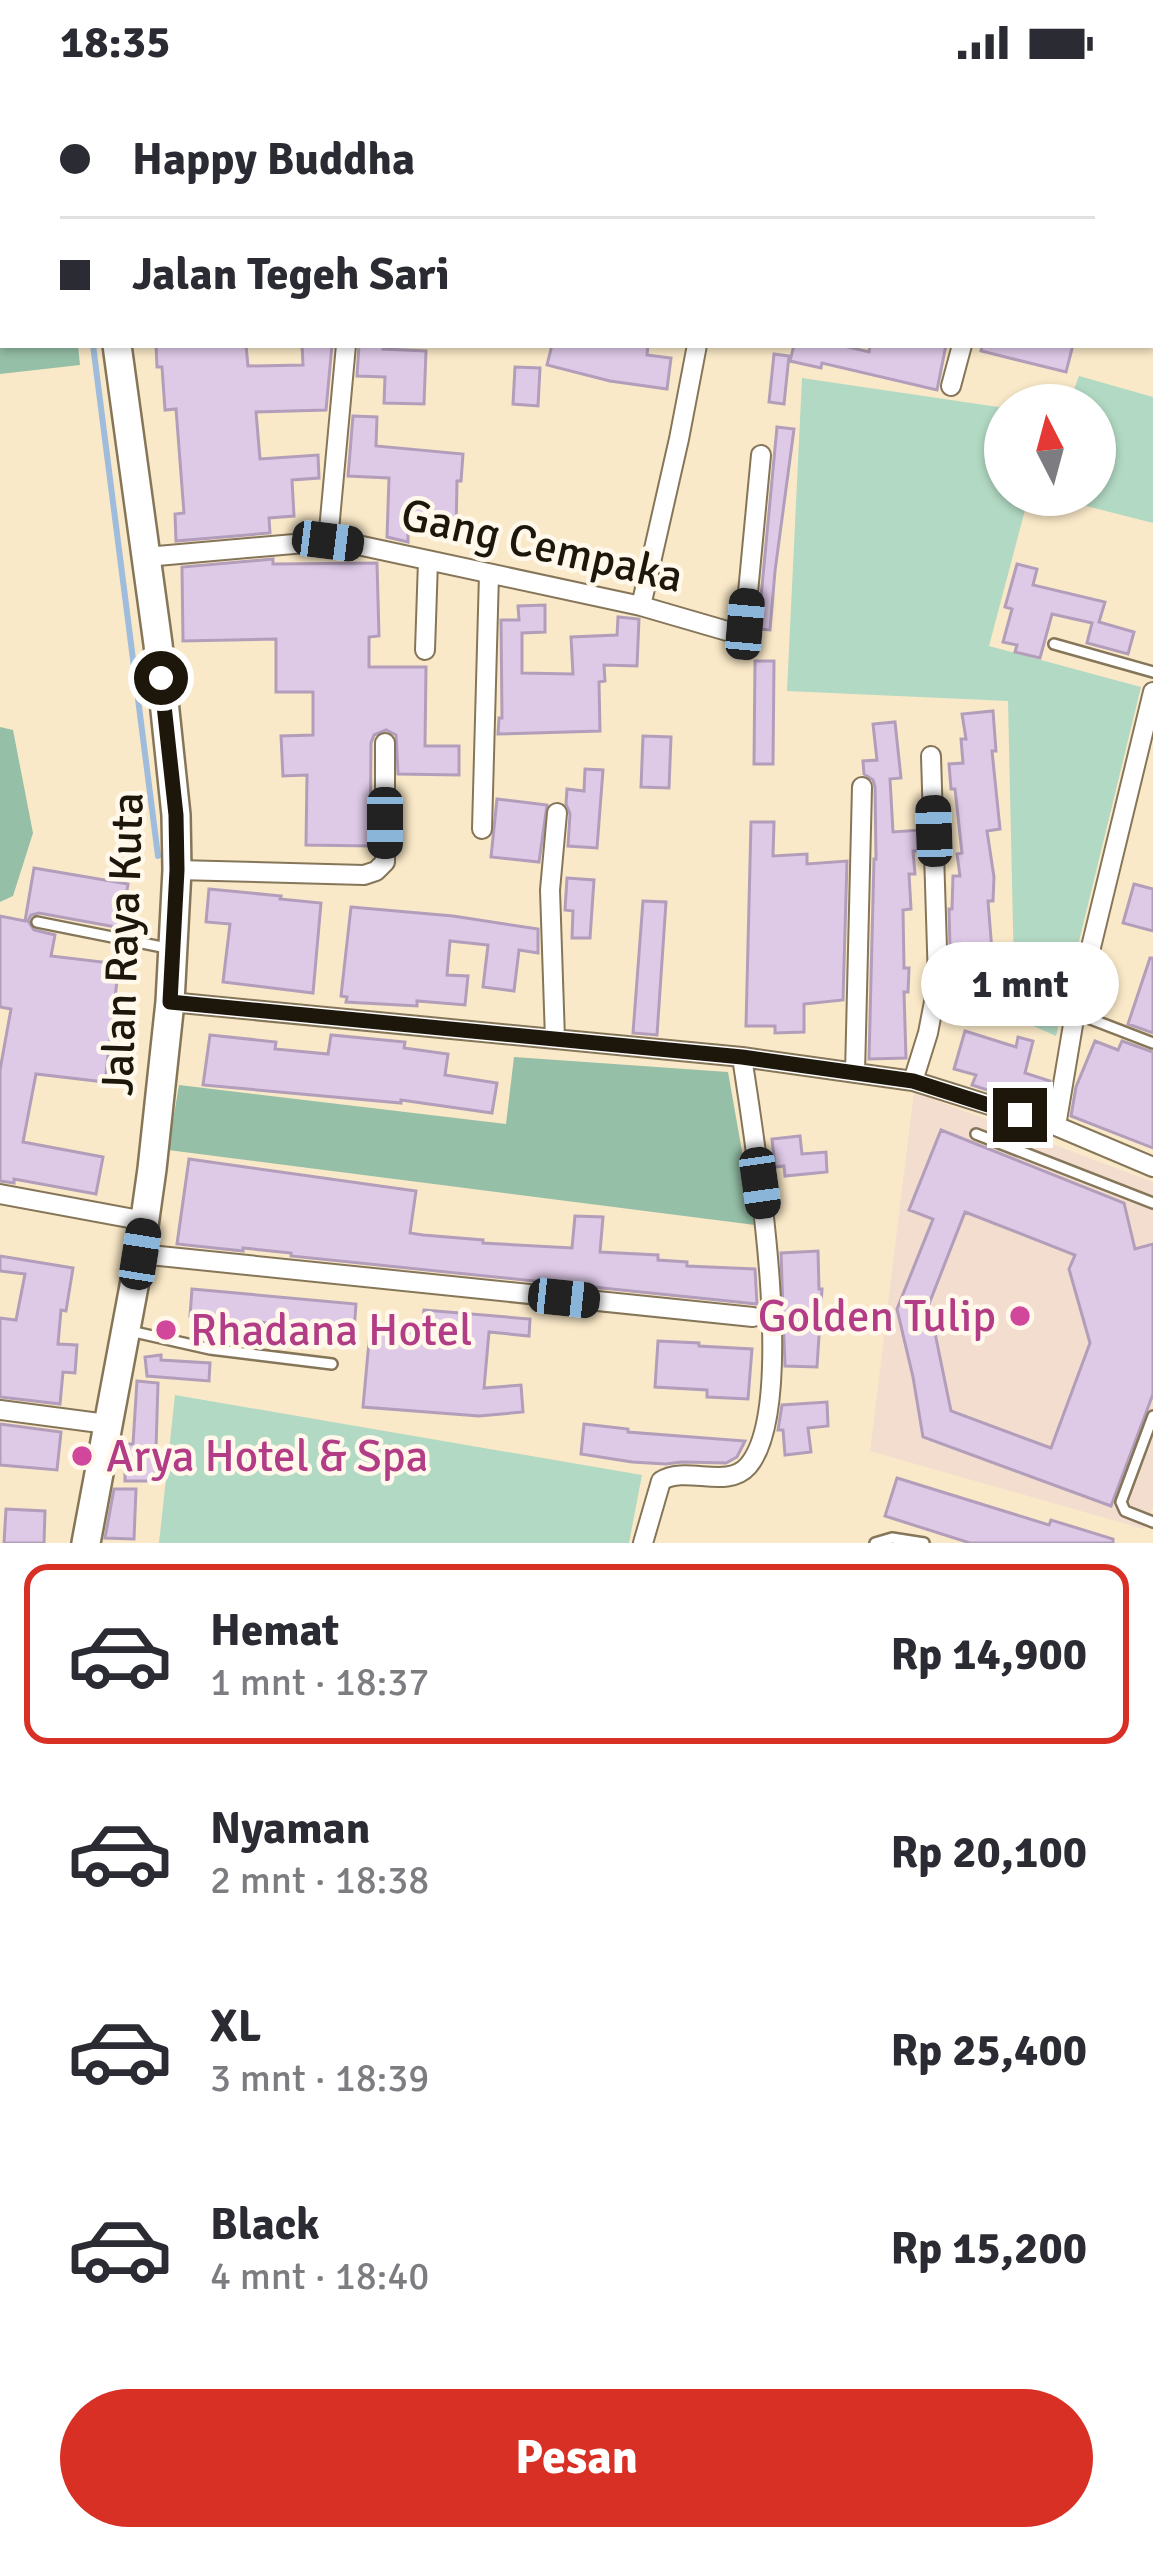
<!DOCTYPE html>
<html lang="id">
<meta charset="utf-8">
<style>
body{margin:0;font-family:Signika,sans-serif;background:#f2f2f3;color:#2b2b33;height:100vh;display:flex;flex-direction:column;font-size:45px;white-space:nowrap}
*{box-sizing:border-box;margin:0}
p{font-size:39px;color:#7c7c81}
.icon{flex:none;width:66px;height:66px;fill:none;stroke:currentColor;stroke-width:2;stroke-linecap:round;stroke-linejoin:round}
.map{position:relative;height:1459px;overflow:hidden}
.sheet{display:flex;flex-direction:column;background:#fff;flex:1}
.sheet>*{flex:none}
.hud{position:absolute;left:0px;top:0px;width:1155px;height:264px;box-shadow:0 3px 9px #0004;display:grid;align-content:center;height:264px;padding:0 60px;background:#fff}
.needle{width:78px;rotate:354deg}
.buttons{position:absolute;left:984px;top:300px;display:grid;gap:24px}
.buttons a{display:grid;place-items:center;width:132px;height:132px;border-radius:50%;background:#fff;box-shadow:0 3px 9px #0004;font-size:60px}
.end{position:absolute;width:54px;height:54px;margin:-27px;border:15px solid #1d170b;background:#fff;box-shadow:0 0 0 6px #fff}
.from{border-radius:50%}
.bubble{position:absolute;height:84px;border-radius:42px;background:#fff;box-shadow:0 3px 9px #0004;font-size:39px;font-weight:800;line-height:84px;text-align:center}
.car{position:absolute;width:36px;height:72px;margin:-36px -18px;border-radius:15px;box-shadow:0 0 9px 3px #0007;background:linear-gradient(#222 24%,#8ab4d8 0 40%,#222 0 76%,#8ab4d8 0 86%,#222 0)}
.hud b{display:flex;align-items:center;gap:42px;height:114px;font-size:45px}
.hud b+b{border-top:3px solid #e1e1e2}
.hud i{width:30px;height:30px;background:#2b2b33}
ul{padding:21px 0 0;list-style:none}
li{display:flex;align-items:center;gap:36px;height:180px;margin:0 24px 18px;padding:0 36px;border:6px solid transparent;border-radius:24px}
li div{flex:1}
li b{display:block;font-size:45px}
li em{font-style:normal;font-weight:800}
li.on{border-color:#d93025}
li>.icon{width:108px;height:108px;stroke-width:1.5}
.primary-button{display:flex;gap:24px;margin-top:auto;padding:24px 60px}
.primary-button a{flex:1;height:138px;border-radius:72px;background:#d93025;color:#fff;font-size:48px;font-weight:800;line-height:138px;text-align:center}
.status{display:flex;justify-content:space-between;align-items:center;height:84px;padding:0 60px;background:#fff;direction:ltr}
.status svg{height:33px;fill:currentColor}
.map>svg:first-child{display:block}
</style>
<div class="status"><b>18:35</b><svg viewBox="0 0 49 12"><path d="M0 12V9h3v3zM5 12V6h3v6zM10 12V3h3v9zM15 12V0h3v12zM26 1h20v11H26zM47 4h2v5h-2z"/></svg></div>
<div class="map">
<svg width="1153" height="1459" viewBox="0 0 1153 1459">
<rect width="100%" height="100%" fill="#fae9c8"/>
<path fill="#f2ddcf" d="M914 1008 1153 1098V1423L1144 1445 870 1367Z"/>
<path fill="#b2d9c3" d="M1079 292 1153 313V439L1043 411H1095V321H1068Z
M802 294 1005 324V411H1029L989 562 1141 603 1056 952 1015 934 1008 617 787 607Z
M175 1311 642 1391 629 1459H159Z"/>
<path fill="#95bfa7" d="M0 0H42V3H3V261H78L80 281 0 290Z
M0 643 13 646 33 749 13 812 0 818Z
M514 973 728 988 755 1141 168 1066 179 1001 506 1040Z"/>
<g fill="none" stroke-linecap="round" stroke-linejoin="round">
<path stroke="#9fbcdc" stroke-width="6" d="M58 0V3
M93 261 158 772"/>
</g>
<path fill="#dec9e7" stroke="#b29eba" stroke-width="3" fill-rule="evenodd" d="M156 261H246L248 282 303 281 302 261H332L326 326 256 328 260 375 318 371 319 394 292 396 294 432 269 434 270 449 176 457 175 430 184 429 176 325 165 326 162 283H157Z
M359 261H383V265L426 267 424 320 384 319 385 293 357 292Z
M552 261H648L647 271 671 274 667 305 610 297 547 281Z
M794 261H840L869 268 870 261H946L937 306 822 279 821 284 790 277Z
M982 261H1073L1066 288 981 267Z
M774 270 789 272 784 320 769 318Z
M515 283 540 284 538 322 513 320Z
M353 332 377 333 376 362 463 370 461 397H457L456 449 408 448V458L387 453 389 394 348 392Z
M777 343 794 345 775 487 770 546 758 545Z
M273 475V480L377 479 379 552 369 553V583H426L425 662H459V691L398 690 396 651 386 646 374 651 371 659 370 762 306 761 307 691 283 692 281 652 313 651V608H276V555L183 557 182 483Z
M1017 480 1037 485 1033 501 1105 518 1099 538 1134 548 1128 570 1087 559 1092 539 1052 530 1040 574 1015 568 1017 561 1003 558 1012 525 1005 523Z
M545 521V548L522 549V589L573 590 571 553 617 551 618 533 639 535 637 582 604 581 605 597 599 598 600 647 498 650 499 634H502L501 536H519L518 522Z
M755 577H774L773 680H754Z
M993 627 996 667H992L1000 745 987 747 994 793 993 817H988L992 867 983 868 986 900 951 903 949 825H952L953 792H960L957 770 962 769 955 705H951L949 680 963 679 961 655H966L962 630Z
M895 638 901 694 890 695 893 748 920 746V767H913L915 790H909L911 825 903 826 904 884H909L908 908H904L906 974 869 975 874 775H876L875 703 873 696 864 690 863 677 877 676 873 640Z
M643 652 671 653 669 704 641 703Z
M585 685 603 686 597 764 568 762 570 730 566 720 567 705 584 707Z
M497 715 547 721 539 778 491 773Z
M751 738H774L773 772 807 770V780L847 777 843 916 804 920V948L775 949V942H746Z
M34 784 128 800 121 844 39 829 31 831 28 837 34 846 55 851 51 872 119 880 105 998 36 990 23 1058 103 1073 96 1110 14 1095V1099L0 1097V986L11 925 0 923V832L25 837Z
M567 794 594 796 590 854H572L573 827 565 826Z
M1134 800 1153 805V847L1123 839Z
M209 805 281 812 280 815 321 819 313 909 223 898 230 840 206 838Z
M643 817 666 818 657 951 633 949Z
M351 823 453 832 538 845V869L519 866 514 907 483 903 488 861 450 857 447 891 468 892 465 921 417 917V922L346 918 347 913 341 912Z
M1150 874H1153V949L1128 940Z
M965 947 1016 963 1018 953 1033 957 1025 989 1050 997 1046 1021 1041 1019 1040 1023 972 1001 976 991 954 985Z
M210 951 276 958 275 965 328 970 331 951 405 958 404 964 448 970 445 991 497 999 492 1029 401 1016V1019L203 1001Z
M1095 957 1118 966 1122 957 1153 968V1064L1071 1032 1076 1003Z
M941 1046 1124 1119 1135 1165 1153 1160V1310L1111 1422 923 1353 913 1293 897 1225 933 1135 909 1126ZM965 1128 1075 1171 1069 1185 1090 1259 1051 1364 951 1327 929 1220Z
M800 1052 802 1070 826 1068 827 1088 785 1092 784 1082 775 1083 772 1055Z
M189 1075 416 1107 410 1149 423 1151 483 1156V1159L572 1164 575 1132 603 1133 600 1168 658 1171V1176L687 1178V1182L755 1185 757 1220 291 1172V1169L243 1164V1167L177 1160Z
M818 1167 819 1205H822L817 1283 785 1282 781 1169Z
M0 1172 73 1184 66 1227 61 1226 58 1260 77 1261 75 1289 63 1288 60 1320 0 1313V1234L16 1236 25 1190 0 1187Z
M192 1205 356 1220 354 1247 249 1237 247 1260 218 1257 220 1235 190 1232Z
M424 1226 530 1235 529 1252 489 1248 484 1304 521 1301 523 1328 479 1332 363 1323 370 1246 421 1250Z
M658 1257 699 1259V1262L752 1265 748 1315 707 1313V1306L655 1303Z
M161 1271V1276L210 1279 209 1297 147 1292 145 1273Z
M137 1297 158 1299 155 1397H125V1360H133Z
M827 1318 828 1342 808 1344 811 1368 785 1371 783 1346H778L782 1321Z
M0 1340 61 1348 57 1386 0 1381Z
M584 1340 628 1345V1348L745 1357 737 1373 726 1379 682 1378 666 1380 632 1378 581 1370Z
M897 1394 1049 1441 1051 1436 1113 1455V1459H970L885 1432Z
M114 1405H136L134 1455 105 1454Z
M6 1425 45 1427 44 1459H4Z"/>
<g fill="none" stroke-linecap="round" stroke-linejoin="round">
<defs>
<path id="lane" d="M1054 560 1153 588
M37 838 167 864
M1075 929 1153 959
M976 1050 1153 1119
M130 1247 210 1265 332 1280
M1153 1332 1121 1418 1125 1427 1153 1438
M875 1459 892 1454 924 1459"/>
<path id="street" d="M506 3 507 0
M741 3V0
M1032 3 1033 0
M951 302 962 261
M328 457 346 261
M146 473 328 457 353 460 641 522 734 549 743 545 745 540 761 371
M641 522 679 355 697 261
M425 566 428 477
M482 745 489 490
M177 786 364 791 376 787 385 778V659
M170 918 742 973 913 997 1056 1042 1153 1083
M555 955 550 806 557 729
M855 989 862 703
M913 997 928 949 938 897 931 672
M1056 1042 1075 929 1153 608
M0 1110 145 1137
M140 1170 753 1233
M0 1326 107 1340
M643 1459 661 1397C686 1381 727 1406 748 1382 800 1322 754 1054 742 973"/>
<path id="secondary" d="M80 0 81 3
M86 1459 140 1170 152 1085 170 918 177 786 176 731 158 560 117 261"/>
</defs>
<use href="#lane" stroke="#867659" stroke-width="14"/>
<use href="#street" stroke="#867659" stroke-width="22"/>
<use href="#secondary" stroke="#867659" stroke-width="32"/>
<use href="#lane" stroke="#fff" stroke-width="9"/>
<use href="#street" stroke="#fff" stroke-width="18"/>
<use href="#secondary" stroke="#fff" stroke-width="27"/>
</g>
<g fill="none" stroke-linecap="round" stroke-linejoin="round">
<path stroke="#1d170b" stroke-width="15" d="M161 594 176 731 177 786 170 918 742 973 913 997 1020 1031"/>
</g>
<g fill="#d1479c" stroke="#fff8eb" stroke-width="4.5">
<circle cx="1020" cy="1232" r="12"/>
<circle cx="166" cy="1246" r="12"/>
<circle cx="82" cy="1372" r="12"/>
</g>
<g text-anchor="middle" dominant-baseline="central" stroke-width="9" stroke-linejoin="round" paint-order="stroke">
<g font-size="45" fill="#1d170b" stroke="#fff8eb">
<text transform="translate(542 462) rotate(13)">Gang Cempaka</text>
<text transform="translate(123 860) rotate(-88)">Jalan Raya Kuta</text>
</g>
<g font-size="45" fill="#b23c85" stroke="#fff8eb" text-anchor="start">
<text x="996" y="1232" text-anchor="end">Golden Tulip</text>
<text x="190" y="1246">Rhadana Hotel</text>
<text x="106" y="1372">Arya Hotel &amp; Spa</text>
</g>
</g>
</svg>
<div class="buttons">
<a><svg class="needle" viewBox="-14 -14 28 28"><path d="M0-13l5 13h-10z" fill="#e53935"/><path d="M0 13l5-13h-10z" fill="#7c7c81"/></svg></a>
</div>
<i class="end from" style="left:161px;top:594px"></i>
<i class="end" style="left:1020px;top:1031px"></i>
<div class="bubble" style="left:921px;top:858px;width:198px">1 mnt</div>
<i class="car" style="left:328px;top:457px;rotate:97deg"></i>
<i class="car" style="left:745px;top:540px;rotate:5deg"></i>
<i class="car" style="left:385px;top:739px;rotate:180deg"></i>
<i class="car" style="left:934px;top:747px;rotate:358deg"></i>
<i class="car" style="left:760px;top:1099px;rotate:172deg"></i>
<i class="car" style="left:140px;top:1170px;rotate:9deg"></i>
<i class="car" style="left:564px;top:1214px;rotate:96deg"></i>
<div class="hud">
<b><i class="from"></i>Happy Buddha</b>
<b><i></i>Jalan Tegeh Sari</b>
</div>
</div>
<section class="sheet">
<ul>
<li class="on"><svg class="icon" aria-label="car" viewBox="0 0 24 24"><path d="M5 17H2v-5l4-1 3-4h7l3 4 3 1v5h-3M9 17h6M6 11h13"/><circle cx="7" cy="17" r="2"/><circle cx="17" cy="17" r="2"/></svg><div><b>Hemat</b><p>1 mnt · 18:37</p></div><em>Rp 14,900</em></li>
<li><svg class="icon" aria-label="car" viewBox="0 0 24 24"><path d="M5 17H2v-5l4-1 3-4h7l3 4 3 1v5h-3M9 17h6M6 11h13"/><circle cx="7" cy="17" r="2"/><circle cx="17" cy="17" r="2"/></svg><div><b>Nyaman</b><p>2 mnt · 18:38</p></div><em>Rp 20,100</em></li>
<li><svg class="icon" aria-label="car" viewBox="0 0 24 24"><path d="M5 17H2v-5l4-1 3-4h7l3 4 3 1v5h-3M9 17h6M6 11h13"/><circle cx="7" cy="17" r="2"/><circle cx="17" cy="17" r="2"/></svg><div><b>XL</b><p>3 mnt · 18:39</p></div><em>Rp 25,400</em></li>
<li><svg class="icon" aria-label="car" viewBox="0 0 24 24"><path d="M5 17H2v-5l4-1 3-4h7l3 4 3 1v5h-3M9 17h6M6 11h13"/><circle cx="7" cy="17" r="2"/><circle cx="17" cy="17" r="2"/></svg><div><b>Black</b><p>4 mnt · 18:40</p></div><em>Rp 15,200</em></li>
</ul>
<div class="primary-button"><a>Pesan</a></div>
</section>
